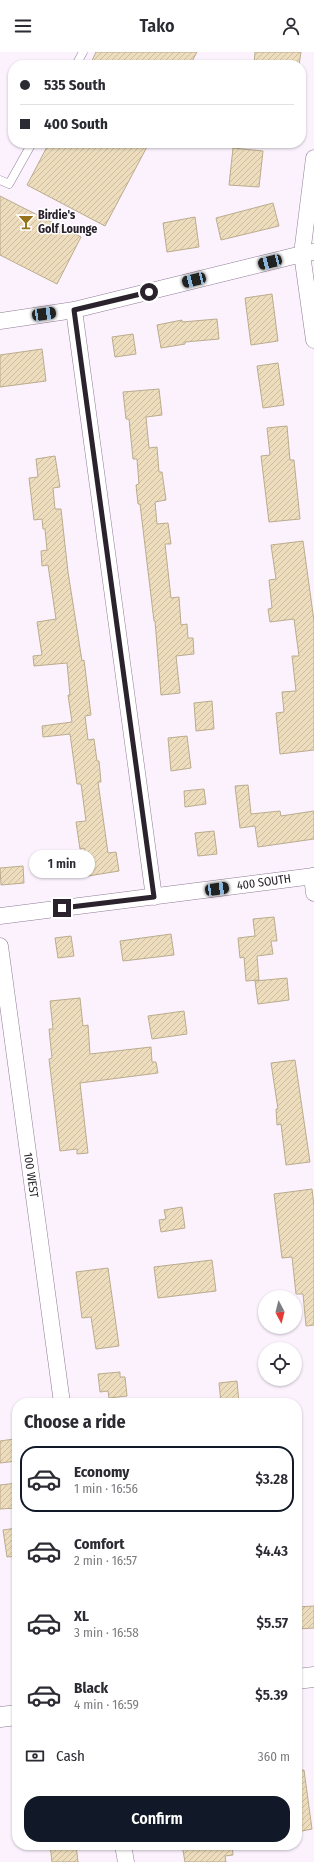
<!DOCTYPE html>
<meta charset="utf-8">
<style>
body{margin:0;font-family:"Fira Sans Condensed",sans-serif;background:#f7f7f7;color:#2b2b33;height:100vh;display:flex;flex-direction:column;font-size:15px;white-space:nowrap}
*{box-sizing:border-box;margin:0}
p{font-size:13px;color:#7c7c81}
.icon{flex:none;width:22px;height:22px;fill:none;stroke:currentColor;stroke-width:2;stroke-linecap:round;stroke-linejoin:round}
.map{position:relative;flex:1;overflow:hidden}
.details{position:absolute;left:12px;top:1346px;width:290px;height:452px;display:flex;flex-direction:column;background:#fff;border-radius:16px;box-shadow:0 1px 3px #0004}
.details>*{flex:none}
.top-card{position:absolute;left:8px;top:8px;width:298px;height:88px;border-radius:16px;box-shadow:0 1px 3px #0004;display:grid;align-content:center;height:88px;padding:0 12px;background:#fff}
.needle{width:26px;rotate:173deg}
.buttons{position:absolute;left:258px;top:1238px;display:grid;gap:8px}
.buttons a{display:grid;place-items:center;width:44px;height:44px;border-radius:50%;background:#fff;box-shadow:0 1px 3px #0004;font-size:20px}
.end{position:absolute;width:18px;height:18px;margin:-9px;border:5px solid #2a222c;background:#fff;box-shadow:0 0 0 2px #fff}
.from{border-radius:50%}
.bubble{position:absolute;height:28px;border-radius:14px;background:#fff;box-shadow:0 1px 3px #0004;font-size:13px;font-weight:600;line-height:28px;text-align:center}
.car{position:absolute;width:12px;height:24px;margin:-12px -6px;border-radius:5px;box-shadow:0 0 3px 1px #0007;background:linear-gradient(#222 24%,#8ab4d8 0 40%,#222 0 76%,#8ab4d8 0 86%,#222 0)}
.top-card b{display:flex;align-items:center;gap:14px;height:38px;font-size:15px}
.top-card b+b{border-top:1px solid #e1e1e2}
.top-card i{width:10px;height:10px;background:#2b2b33}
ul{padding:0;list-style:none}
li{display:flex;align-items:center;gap:12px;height:66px;margin:0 8px 6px;padding:0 4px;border:2px solid transparent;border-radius:16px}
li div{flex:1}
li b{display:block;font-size:15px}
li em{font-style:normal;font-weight:600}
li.active{border-color:#111827}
li>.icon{width:36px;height:36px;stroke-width:1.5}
h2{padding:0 12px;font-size:18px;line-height:48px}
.pay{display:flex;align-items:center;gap:10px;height:44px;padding:0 12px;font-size:15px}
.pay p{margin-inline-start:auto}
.primary-button{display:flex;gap:8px;margin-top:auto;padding:8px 12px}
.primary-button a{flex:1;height:46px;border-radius:16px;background:#111827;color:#fff;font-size:16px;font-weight:600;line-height:46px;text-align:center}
header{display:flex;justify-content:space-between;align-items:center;height:52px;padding:0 12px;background:#fff;font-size:18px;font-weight:600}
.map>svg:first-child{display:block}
</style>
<header><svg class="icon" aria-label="menu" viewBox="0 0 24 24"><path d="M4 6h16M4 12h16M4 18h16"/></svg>Tako<svg class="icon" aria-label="person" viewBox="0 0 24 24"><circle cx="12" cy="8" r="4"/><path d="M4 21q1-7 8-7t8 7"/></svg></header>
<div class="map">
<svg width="314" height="1810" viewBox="0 0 314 1810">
<defs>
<pattern id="building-hatch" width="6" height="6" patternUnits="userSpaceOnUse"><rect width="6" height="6" fill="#edddbd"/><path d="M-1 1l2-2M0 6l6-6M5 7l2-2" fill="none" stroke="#cbbda3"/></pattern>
</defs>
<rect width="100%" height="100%" fill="#fbf2fe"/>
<path fill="url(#building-hatch)" stroke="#bbac8d" d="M96 0H197L190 13H90Z
M255 0H301L299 13H254Z
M49 91H149L105 174 27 133Z
M233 96 263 99 259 135 229 133Z
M0 144 81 185 57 232 0 203Z
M273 151 279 174 221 188 216 166Z
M195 165 199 195 167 200 163 171Z
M272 242 278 289 251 293 245 246Z
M217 267 219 287 185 290V292L161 296 157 273 182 268V270Z
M133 282 136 302 115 305 112 285Z
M42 297 46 329 0 335V303Z
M278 311 284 353 263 356 257 314Z
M159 337 162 363 146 365 149 396 157 395 159 420H162L166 448 155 450 157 472 168 471 171 492H165L171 546 179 545 181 573 187 572 188 586H193L194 602 176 604 180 641 161 643 155 569H154L140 452H138L136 433 139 432 137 407H133L129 367H126L123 340Z
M287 374 290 408H294L300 467 269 470 261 404 270 403 267 376Z
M55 404 60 435 53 436 55 457H61L68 520 82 609 84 608 91 663 85 664 88 688 94 687 97 709H99L101 730H98L108 801 116 800 119 819 88 824 84 796 80 797 76 770 86 769 81 732H77L70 682 43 685 42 674 72 670 68 643H70L67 611 34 614 33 604 42 603 37 570 56 567 48 513 42 514 41 499 47 498 45 477H43L42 467 34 468 29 426 38 425 36 407Z
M303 489 314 569V698L280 702 276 661 284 660 282 640 296 639 292 604H299L294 567 270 570 268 557 272 556 269 528 276 527 271 493Z
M212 649 214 677 196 679 194 651Z
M187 684 191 716 171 719 168 686Z
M248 733 251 762 280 759 281 764 314 759V787L258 795 255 774 240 776 235 734Z
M204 737 206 752 185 755 184 739Z
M214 779 217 802 198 804 195 781Z
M23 814 24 831 1 833 0 816Z
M274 865 277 889H271L273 902 257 904 259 928 246 929 244 905 240 906 238 886 255 884 253 867Z
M171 882 174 903 123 909 120 889Z
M71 884 74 904 58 906 55 886Z
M287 926 289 948 258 952 255 929Z
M80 946 83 974 88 973 90 1002 151 995 152 1010H156L158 1021 80 1031 88 1101 77 1102V1097L60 1099 49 1007 52 1006 49 977H53L50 949Z
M184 959 187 982 152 987 148 964Z
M295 1008 310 1110 286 1113 281 1072 277 1073 276 1057H278L271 1011Z
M312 1137 314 1154V1273L306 1274 303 1242H296L292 1205 282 1206 274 1142Z
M182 1155 185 1176 161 1180 159 1168 166 1167 164 1158Z
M212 1208 216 1239 158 1246 154 1215Z
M108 1216 119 1294 96 1297 91 1265 82 1266 76 1220Z
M120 1320V1325H125L127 1344 109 1346 108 1339 100 1340 98 1322Z
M237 1329 239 1351H221L219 1331Z
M14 1387 17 1409 0 1411V1389Z
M17 1431V1456L0 1457V1433Z
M17 1476V1504L7 1505 3 1478Z
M314 1554V1576L297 1577V1555Z
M304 1718 312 1777 297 1780V1719Z
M50 1793H76L78 1810H52Z
M182 1793H232L233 1803 225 1804 226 1810H185Z"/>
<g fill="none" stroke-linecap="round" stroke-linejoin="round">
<defs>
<path id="service" d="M76 13 83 0
M0 128 9 132 32 91"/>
<path id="minor" d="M314 106 302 202 314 288
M74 258 154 845
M0 269 74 258 302 202 314 200
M312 824 314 841
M0 864 314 824
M0 894 62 1351
M123 1793 126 1810"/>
<path id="tertiary" d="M297 1627 314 1625
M0 1665 17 1663"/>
</defs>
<use href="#service" stroke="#917c97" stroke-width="9"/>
<use href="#minor" stroke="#917c97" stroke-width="17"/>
<use href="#tertiary" stroke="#917c97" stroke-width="21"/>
<use href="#service" stroke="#fff" stroke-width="8"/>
<use href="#minor" stroke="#fff" stroke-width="16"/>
<use href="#tertiary" stroke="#fff" stroke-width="20"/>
</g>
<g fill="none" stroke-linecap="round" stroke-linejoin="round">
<path stroke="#2a222c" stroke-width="5" d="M62 856 154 845 74 258 149 240"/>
</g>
<defs>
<symbol id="bar-bare" viewBox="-9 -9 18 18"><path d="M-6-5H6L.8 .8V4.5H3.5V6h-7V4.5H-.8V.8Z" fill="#96731c" stroke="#fff" stroke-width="2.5" paint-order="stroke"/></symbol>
</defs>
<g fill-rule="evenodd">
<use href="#bar-bare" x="15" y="159" width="22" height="22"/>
</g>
<g text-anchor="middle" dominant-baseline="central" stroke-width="3" stroke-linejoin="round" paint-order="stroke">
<g font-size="12" font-weight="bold" fill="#2a222c" stroke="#fff" text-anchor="start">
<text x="38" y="163">Birdie's<tspan x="38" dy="14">Golf Lounge</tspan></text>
</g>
<g font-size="12" fill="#2a222c" stroke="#fff">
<text transform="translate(264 830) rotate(-8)">400 SOUTH</text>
<text transform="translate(31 1123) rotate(82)">100 WEST</text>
</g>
</g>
</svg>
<div class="buttons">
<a><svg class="needle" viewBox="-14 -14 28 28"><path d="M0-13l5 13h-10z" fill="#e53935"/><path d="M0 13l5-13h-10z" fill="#7c7c81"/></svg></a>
<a><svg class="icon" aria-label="locate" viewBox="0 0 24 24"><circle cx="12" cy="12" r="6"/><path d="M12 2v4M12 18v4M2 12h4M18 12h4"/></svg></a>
</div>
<i class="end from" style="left:149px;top:240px"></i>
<i class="end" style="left:62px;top:856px"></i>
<div class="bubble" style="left:29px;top:798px;width:66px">1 min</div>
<i class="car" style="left:270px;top:210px;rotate:256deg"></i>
<i class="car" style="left:194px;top:228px;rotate:256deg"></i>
<i class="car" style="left:44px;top:262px;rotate:82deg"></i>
<i class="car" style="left:217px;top:837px;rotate:82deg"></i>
<div class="top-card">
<b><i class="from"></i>535 South</b>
<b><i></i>400 South</b>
</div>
<section class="details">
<h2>Choose a ride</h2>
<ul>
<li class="active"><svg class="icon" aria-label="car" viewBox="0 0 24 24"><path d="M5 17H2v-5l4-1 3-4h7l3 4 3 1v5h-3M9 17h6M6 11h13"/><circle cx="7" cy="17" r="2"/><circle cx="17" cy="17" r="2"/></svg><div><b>Economy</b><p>1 min · 16:56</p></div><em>$3.28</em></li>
<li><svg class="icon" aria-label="car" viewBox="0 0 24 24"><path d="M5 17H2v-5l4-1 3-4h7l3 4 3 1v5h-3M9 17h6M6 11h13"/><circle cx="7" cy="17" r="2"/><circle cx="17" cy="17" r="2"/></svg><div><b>Comfort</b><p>2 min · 16:57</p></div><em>$4.43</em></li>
<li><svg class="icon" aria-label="car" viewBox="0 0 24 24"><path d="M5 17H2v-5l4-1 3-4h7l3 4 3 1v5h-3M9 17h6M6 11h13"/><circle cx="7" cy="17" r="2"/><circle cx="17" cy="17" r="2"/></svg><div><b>XL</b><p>3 min · 16:58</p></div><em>$5.57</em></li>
<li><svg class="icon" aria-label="car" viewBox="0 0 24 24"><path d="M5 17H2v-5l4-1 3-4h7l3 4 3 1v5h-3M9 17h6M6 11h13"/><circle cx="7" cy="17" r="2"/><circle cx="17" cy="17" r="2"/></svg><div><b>Black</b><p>4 min · 16:59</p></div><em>$5.39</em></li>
</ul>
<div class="pay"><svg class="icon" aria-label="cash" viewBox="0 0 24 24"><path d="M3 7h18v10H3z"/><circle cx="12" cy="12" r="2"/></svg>Cash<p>360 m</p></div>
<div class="primary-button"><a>Confirm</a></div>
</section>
</div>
